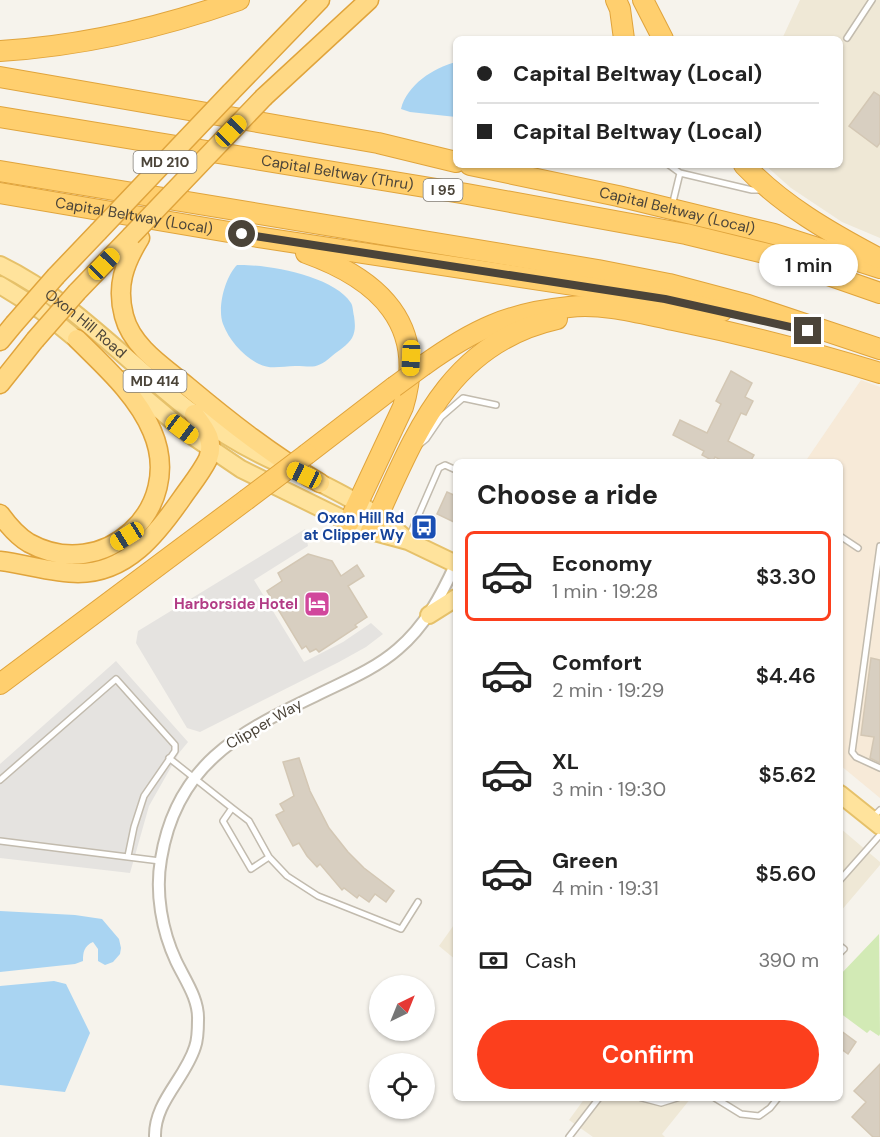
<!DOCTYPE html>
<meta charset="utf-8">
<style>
body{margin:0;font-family:"DM Sans",sans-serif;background:#f2f2f2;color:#222;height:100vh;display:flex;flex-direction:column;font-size:22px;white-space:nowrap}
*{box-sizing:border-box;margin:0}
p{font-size:20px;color:#767676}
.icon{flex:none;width:33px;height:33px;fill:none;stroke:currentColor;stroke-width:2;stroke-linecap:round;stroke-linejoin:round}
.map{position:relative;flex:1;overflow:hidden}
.sheet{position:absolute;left:453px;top:459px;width:390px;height:642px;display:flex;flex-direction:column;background:#fff;border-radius:9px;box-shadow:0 2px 4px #0004}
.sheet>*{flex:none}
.banner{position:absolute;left:453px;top:36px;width:390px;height:132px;border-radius:9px;box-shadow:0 2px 4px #0004;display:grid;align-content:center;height:132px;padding:0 24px;background:#fff}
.needle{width:39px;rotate:43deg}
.controls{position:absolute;left:369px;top:975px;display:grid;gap:12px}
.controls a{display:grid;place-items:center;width:66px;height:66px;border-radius:50%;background:#fff;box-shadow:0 2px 4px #0004;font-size:30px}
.end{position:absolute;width:27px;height:27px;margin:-14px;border:8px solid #4b4439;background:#fff;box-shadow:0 0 0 3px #fff}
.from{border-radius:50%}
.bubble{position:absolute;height:42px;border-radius:21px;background:#fff;box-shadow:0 2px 4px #0004;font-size:20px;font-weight:600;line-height:42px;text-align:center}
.car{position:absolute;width:18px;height:36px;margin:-18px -9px;border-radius:8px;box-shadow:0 0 4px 2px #0007;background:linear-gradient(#f5c518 24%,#345 0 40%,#f5c518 0 76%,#345 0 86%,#f5c518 0)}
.banner b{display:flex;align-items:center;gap:21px;height:57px;font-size:22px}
.banner b+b{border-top:2px solid #e0e0e0}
.banner i{width:15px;height:15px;background:#222}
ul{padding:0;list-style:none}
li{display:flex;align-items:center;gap:18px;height:90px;margin:0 12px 9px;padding:0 12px;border:3px solid transparent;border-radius:9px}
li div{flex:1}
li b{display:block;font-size:22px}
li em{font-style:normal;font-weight:600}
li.selected{border-color:#fc3f1d}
li>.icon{width:54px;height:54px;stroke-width:1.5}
h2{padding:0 24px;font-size:27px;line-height:72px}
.pay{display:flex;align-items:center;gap:15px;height:66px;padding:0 24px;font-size:22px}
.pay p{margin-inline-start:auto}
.primary-button{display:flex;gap:12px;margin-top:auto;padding:12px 24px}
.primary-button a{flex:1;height:69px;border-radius:36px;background:#fc3f1d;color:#fff;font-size:24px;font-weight:600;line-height:69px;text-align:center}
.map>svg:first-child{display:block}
</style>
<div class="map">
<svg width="880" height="1137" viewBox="0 0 880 1137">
<rect width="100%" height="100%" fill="#f6f3ec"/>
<path fill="#f7ead8" d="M861 380 880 387V798L840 765V462H805Z"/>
<path fill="#efe8d6" d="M800 0H880V238L842 222 791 188 765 165H840V39H782Z
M840 828 880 862V865L840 912Z
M456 922V960L439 946Z
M585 1098H691L662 1134 665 1137H593L569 1120Z"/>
<path fill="#d2eab5" d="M879 934 880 1034 879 1036 870 1030 867 1033 840 1013V975Z"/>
<path fill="#e5e3e0" d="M305 529 308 546 254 580 304 662 343 642 371 623 383 634 366 647 339 662 200 732 187 728 136 643 138 631Z
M116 661 188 742 179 753 149 806 130 873 0 858V764Z"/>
<path fill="#a9d4f2" d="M456 62V117L410 112 401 109C407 85 433 68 456 62Z
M237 265C267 264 334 276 351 303 353 306 353 312 354 316 355 324 356 330 352 338 348 345 338 351 332 356 316 370 313 366 295 366 283 366 270 370 259 364 243 356 229 340 223 324 217 308 225 277 237 265Z
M0 911 75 915 102 919 119 939 121 948 120 954 113 962 105 965 98 961V949L93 942C84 946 83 952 83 961L75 964 0 972Z
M54 981 66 984 90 1033 65 1092 0 1085V986Z"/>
<path fill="#d8cfc1" stroke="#d3c7b4" stroke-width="1.5" d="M874 92 880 96V143L877 147 849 126Z
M731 371 752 383 745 397 753 401 746 415 741 413 728 441 754 455 750 462H725L715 457 713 461 702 455 704 451 673 435 680 420 707 433 721 404 716 401Z
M447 492 456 496V523L437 514Z
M308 554 332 561 341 576 357 565 364 576 348 586 367 617 355 625 357 627 319 652 316 649 310 652 306 646 302 649 267 591 282 581 278 573Z
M871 658 880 660V763L870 758 874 737 861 735Z
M299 758 310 791 329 828 348 852 364 868 394 891 386 902 375 894 369 902 359 895 357 898 344 888 342 890 320 864 317 867 307 856 299 843 293 846 276 815 284 811 280 804 294 796 283 762Z
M840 1030 856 1042 848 1054 840 1048Z
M880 1064V1137H873L852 1117 866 1102 854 1091Z"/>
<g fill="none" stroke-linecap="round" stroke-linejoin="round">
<defs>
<path id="service" d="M847 38 872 0
M669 165 680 173 752 190H762
M672 206 680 173
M420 444 426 439 441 417 463 398 496 405
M840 536 858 548
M409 537 439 468 445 465 456 470
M880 546 852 752 856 757 880 768
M169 758 232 808 223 821 251 869 269 857 287 876 318 896 401 929 418 902
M0 780 116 679 175 745V751L144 796 134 827 128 856
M232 808 249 821 269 857
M872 818 880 810
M0 841 160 861
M840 880 880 835
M840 946 844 949 840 953
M642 1098 661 1103 677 1098
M715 1098 741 1114 759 1116 770 1108 778 1098
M569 1137 599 1098"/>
<path id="minor" d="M155 1137C154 1102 185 1079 195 1047 198 1039 198 1029 198 1020 199 999 185 980 176 961 162 931 155 893 161 859 176 766 237 733 315 696 343 682 374 670 398 649 425 626 441 596 456 563"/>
<g id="primary">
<path id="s1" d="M0 265C74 301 128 364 193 413 219 432 247 449 276 462"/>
<path d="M0 285 42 311 86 347"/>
<path d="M124 380 182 429 241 469 349 522 371 531 408 541 456 564"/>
<path d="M308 477C343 494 376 511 405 538"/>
<path d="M429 615 456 598"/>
<path d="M840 794 880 826"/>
</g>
<path id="trunk" d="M231 92 320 0
M264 97 369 0
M140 238C124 264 116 286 124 316 132 347 164 367 187 386 230 422 272 455 320 483
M56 276 98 232
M77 292 131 236
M0 341 14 324
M0 384 35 340
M0 514C8 525 17 536 29 543 103 584 186 509 152 431 137 395 104 366 77 339
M0 561C26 564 52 573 78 573 127 573 157 534 182 498 191 485 201 473 208 459 215 440 205 429 194 414"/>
<g id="motorway">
<path d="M616 0 620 9 624 39"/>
<path d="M643 0 663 39"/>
<path d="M0 51C84 46 160 28 239 0"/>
<path d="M0 77 378 143 456 162"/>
<path id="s2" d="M0 117 467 194 686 234 768 254 880 293"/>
<path id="s3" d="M470 165 618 196 774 234 880 268"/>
<path d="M744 165C782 205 829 232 878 258"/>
<path d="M0 171 598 270 669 284 748 305 880 349"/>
<path id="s4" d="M0 193 264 238 665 299 722 311"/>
<path d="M306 253C379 279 428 325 403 407L349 522"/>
<path d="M424 365C473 330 508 313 569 307 603 303 639 313 673 320 743 334 812 352 880 373"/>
<path d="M307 454 394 387"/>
<path d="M371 531C414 439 445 344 557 319"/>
<path d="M0 684 246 500"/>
</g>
</defs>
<use href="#service" stroke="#c2bbae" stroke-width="8"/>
<use href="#minor" stroke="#c2bbae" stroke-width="14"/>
<use href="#primary" stroke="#e6c16a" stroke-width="20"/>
<use href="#trunk" stroke="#e0a43c" stroke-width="21"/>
<use href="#motorway" stroke="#e0a43c" stroke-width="22"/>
<use href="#service" stroke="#fff" stroke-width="5"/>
<use href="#minor" stroke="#fff" stroke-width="10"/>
<use href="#primary" stroke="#ffe39c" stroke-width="16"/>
<use href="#trunk" stroke="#ffd985" stroke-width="18"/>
<use href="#motorway" stroke="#ffcf6e" stroke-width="20"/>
<defs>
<path id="trunk-bridge" d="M98 232 231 92
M131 236 264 97
M14 324 56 276
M35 340 77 292"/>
<path id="motorway-bridge" d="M394 387 424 365
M246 500 307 454"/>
</defs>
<use href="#trunk-bridge" stroke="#e0a43c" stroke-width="21" stroke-linecap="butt"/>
<use href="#motorway-bridge" stroke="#e0a43c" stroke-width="22" stroke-linecap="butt"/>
<use href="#trunk-bridge" stroke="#ffd985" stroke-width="18"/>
<use href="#motorway-bridge" stroke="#ffcf6e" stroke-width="20"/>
</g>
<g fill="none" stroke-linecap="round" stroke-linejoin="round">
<path stroke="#4b4439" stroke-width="8" d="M242 234 665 299 808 331"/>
</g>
<defs>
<symbol id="bus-square" viewBox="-11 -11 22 22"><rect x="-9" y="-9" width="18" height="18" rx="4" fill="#1a4fb4" stroke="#fff"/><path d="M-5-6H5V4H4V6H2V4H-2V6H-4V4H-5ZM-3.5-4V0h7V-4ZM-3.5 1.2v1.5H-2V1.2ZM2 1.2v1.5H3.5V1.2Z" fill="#fff"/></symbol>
<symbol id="hotel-square" viewBox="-11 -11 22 22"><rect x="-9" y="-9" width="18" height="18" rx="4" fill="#d1479c" stroke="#fff"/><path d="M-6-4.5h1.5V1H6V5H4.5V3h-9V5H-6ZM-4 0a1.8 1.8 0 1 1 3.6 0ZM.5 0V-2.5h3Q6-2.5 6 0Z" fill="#fff"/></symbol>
</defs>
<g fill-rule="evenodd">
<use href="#bus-square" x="409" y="512" width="30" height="30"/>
<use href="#hotel-square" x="302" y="589" width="30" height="30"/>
</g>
<g text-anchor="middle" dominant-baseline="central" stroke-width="5" stroke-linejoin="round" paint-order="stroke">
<g fill="#fff" stroke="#817c74" stroke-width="1.5">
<rect x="133.5" y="151" width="63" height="22" rx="4.5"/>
<rect x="423.5" y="179" width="39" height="22" rx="4.5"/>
<rect x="123.5" y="370" width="63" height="22" rx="4.5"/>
</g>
<g font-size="14" font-weight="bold" fill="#4b4439">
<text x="165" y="162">MD 210</text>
<text x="443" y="190">I 95</text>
<text x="155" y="381">MD 414</text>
</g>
<g font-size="15" fill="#4b4439" stroke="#fff">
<text stroke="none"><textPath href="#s2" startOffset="342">Capital Beltway (Thru)</textPath></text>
<text stroke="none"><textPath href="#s3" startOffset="212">Capital Beltway (Local)</textPath></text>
<text stroke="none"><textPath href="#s4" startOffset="136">Capital Beltway (Local)</textPath></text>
<text stroke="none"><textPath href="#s1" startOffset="104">Oxon Hill Road</textPath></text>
<text transform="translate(264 724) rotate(-30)">Clipper Way</text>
</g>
<g font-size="15" font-weight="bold" fill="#164399" stroke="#fff" text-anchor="end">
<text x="404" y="518">Oxon Hill Rd<tspan x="404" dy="17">at Clipper Wy</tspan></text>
</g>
<g font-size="15" font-weight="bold" fill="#b23c85" stroke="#fff" text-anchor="end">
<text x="298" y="604">Harborside Hotel</text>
</g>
</g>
</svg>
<div class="controls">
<a><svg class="needle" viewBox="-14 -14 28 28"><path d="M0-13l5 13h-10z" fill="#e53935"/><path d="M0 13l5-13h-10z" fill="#767676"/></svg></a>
<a><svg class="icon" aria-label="locate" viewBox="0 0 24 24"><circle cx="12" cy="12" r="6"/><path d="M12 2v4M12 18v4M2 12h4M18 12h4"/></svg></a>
</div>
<i class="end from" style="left:242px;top:234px"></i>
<i class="end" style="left:808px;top:331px"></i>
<div class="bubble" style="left:759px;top:244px;width:99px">1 min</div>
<i class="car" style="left:231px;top:131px;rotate:44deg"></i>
<i class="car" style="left:104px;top:264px;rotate:44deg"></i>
<i class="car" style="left:411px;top:358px;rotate:183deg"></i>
<i class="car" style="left:182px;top:429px;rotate:127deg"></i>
<i class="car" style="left:304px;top:475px;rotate:295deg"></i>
<i class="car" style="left:127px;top:536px;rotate:238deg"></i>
<div class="banner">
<b><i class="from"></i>Capital Beltway (Local)</b>
<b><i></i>Capital Beltway (Local)</b>
</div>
<section class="sheet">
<h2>Choose a ride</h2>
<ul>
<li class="selected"><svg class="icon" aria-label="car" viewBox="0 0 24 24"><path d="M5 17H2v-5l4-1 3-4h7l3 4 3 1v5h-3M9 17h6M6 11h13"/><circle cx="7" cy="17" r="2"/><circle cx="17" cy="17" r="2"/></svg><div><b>Economy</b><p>1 min · 19:28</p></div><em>$3.30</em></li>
<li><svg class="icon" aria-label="car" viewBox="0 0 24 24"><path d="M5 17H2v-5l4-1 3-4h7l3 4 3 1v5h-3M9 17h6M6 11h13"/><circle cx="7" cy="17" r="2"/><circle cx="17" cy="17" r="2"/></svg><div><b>Comfort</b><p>2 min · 19:29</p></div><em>$4.46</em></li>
<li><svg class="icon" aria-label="car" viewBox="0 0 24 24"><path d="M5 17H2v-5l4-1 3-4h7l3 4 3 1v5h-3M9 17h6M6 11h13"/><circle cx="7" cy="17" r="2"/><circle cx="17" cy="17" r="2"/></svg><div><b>XL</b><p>3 min · 19:30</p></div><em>$5.62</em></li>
<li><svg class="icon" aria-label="car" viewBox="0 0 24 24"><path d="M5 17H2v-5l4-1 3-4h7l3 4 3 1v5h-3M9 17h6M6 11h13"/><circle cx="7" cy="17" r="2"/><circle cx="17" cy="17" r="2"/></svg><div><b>Green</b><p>4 min · 19:31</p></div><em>$5.60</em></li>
</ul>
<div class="pay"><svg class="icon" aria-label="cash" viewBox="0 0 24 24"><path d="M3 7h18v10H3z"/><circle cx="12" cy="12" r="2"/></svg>Cash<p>390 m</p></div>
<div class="primary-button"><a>Confirm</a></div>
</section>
</div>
